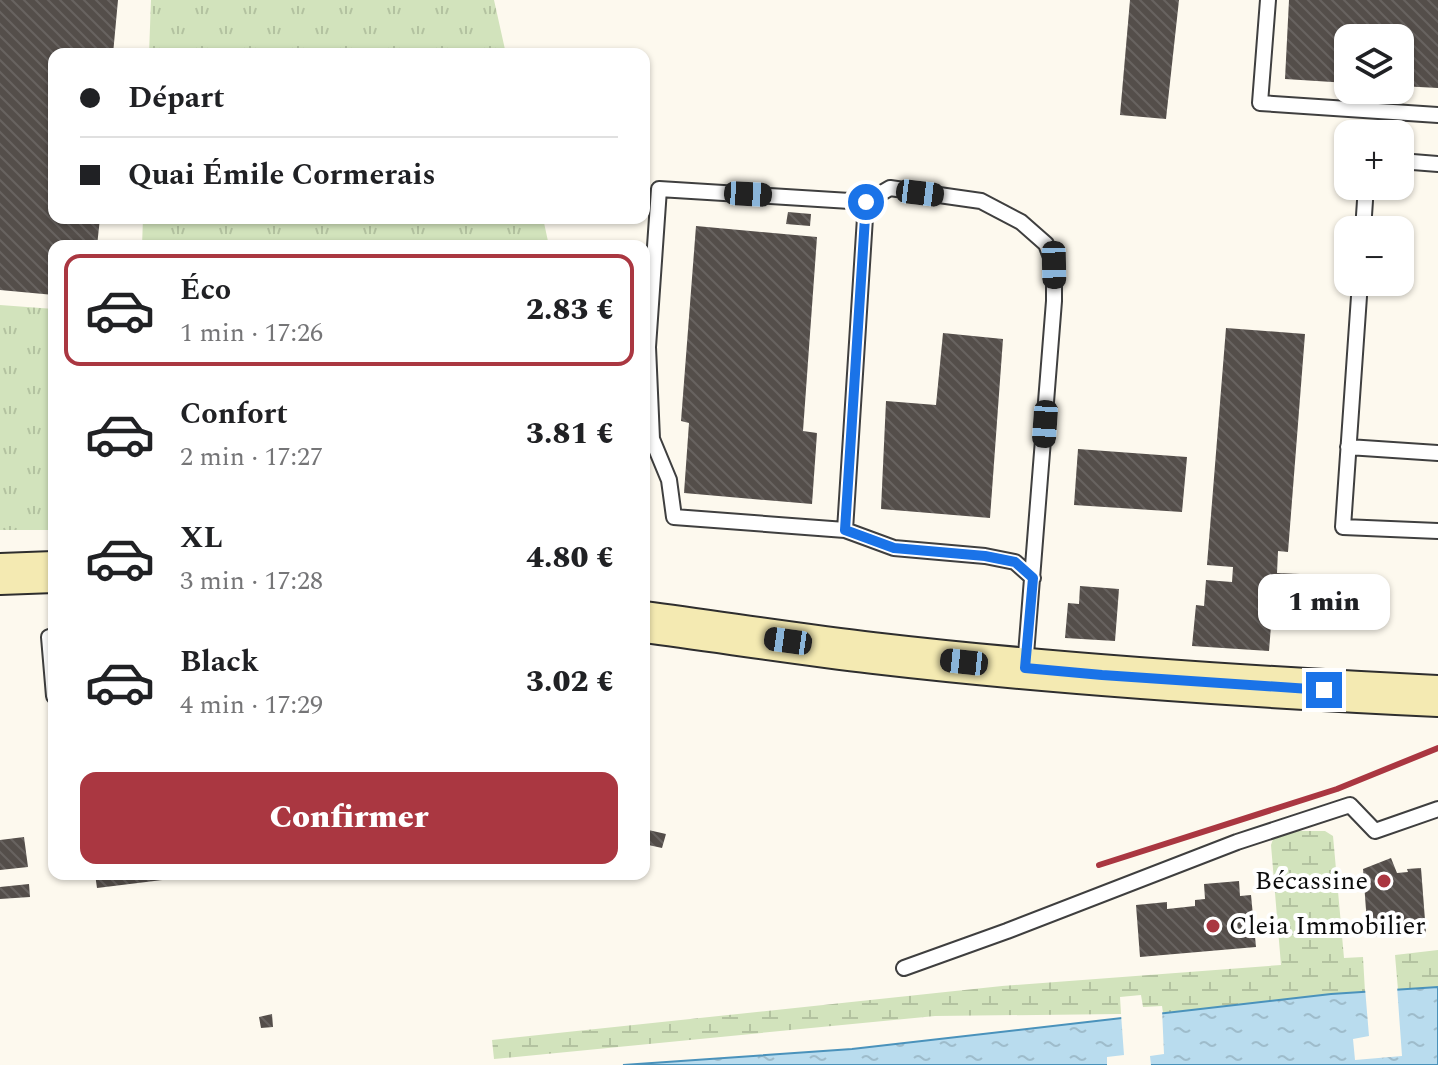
<!DOCTYPE html>
<html lang="fr">
<meta charset="utf-8">
<style>
body{margin:0;font-family:Spectral,serif;background:#f6f6f6;color:#202124;height:100vh;display:flex;flex-direction:column;font-size:30px;white-space:nowrap}
*{box-sizing:border-box;margin:0}
p{font-size:26px;color:#757577}
.icon{flex:none;width:44px;height:44px;fill:none;stroke:currentColor;stroke-width:2;stroke-linecap:round;stroke-linejoin:round}
.map{position:relative;flex:1;overflow:hidden}
.sheet{position:absolute;left:48px;top:240px;width:602px;height:640px;display:flex;flex-direction:column;background:#fff;border-radius:16px;box-shadow:0 2px 6px #0004}
.sheet>*{flex:none}
.guide{position:absolute;left:48px;top:48px;width:602px;height:176px;border-radius:16px;box-shadow:0 2px 6px #0004;display:grid;align-content:center;height:176px;padding:0 32px;background:#fff}
.tools{position:absolute;left:1334px;top:24px;display:grid;gap:16px}
.tools a{display:grid;place-items:center;width:80px;height:80px;border-radius:16px;background:#fff;box-shadow:0 2px 6px #0004;font-size:40px}
.end{position:absolute;width:36px;height:36px;margin:-18px;border:10px solid #1a73e8;background:#fff;box-shadow:0 0 0 4px #fff}
.from{border-radius:50%}
.bubble{position:absolute;height:56px;border-radius:16px;background:#fff;box-shadow:0 2px 6px #0004;font-size:26px;font-weight:800;line-height:56px;text-align:center}
.car{position:absolute;width:24px;height:48px;margin:-24px -12px;border-radius:10px;box-shadow:0 0 6px 2px #0007;background:linear-gradient(#222 24%,#8ab4d8 0 40%,#222 0 76%,#8ab4d8 0 86%,#222 0)}
.guide b{display:flex;align-items:center;gap:28px;height:76px;font-size:30px}
.guide b+b{border-top:2px solid #e0e0e0}
.guide i{width:20px;height:20px;background:#202124}
ul{padding:14px 0 0;list-style:none}
li{display:flex;align-items:center;gap:24px;height:112px;margin:0 16px 12px;padding:0 16px;border:4px solid transparent;border-radius:16px}
li div{flex:1}
li b{display:block;font-size:30px}
li em{font-style:normal;font-weight:800}
li.on{border-color:#aa3741}
li>.icon{width:72px;height:72px;stroke-width:1.5}
.action{display:flex;gap:16px;margin-top:auto;padding:16px 32px}
.action a{flex:1;height:92px;border-radius:16px;background:#aa3741;color:#fff;font-size:32px;font-weight:800;line-height:92px;text-align:center}
.map>svg:first-child{display:block}
</style>
<div class="map">
<svg width="1438" height="1065" viewBox="0 0 1438 1065">
<defs>
<pattern id="grass-tufts" width="24" height="20" patternUnits="userSpaceOnUse" patternTransform="scale(2)"><rect width="24" height="20" fill="#d2e3bc"/><path d="M3 7l-1-3M5 7V3M7 7l1-3M15 17l-1-3M17 17v-4M19 17l1-3" fill="none" stroke="#b3c2a0"/></pattern>
<pattern id="wetland-marsh" width="20" height="14" patternUnits="userSpaceOnUse" patternTransform="scale(2)"><rect width="20" height="14" fill="#d2e3bc"/><path d="M1 5h8M5 5V1M11 12h8M15 12V8" fill="none" stroke="#b3c2a0"/></pattern>
<pattern id="water-ripples" width="26" height="14" patternUnits="userSpaceOnUse" patternTransform="scale(2)"><rect width="26" height="14" fill="#b9dcee"/><path d="M2 4q2-2 4 0t4 0M15 11q2-2 4 0t4 0" fill="none" stroke="#9ebccb"/></pattern>
<pattern id="building-back-hatch" width="6" height="6" patternUnits="userSpaceOnUse" patternTransform="scale(2)"><rect width="6" height="6" fill="#544e4a"/><path d="M-1 5l2 2M0 0l6 6M5-1l2 2" fill="none" stroke="#686360"/></pattern>
</defs>
<rect width="100%" height="100%" fill="#fdf9ee"/>
<path fill="url(#grass-tufts)" d="M151 0H494L506 54H149Z
M143 218H543L549 246H142Z
M0 305 54 309V530H0Z"/>
<path fill="url(#wetland-marsh)" d="M1298 831H1325L1333 836 1344 958 1363 957 1365 992 1331 994 1163 1013 1162 1006 1143 1007 1141 995 1120 997 1121 1014 935 1016 494 1059 492 1040 1002 986 1281 965 1271 845 1273 839Z
M1438 950V987L1398 990 1395 955Z"/>
<path fill="url(#water-ripples)" stroke="#4a92bb" stroke-width="2" d="M1438 987V1065H623L852 1049 1331 994Z"/>
<path fill="#fdf9ee" d="M1397 986 1402 1056 1355 1060 1353 1039 1369 1036 1365 988Z
M1162 1009 1164 1054 1150 1056 1151 1065H1107V1057L1124 1055 1121 1014Z"/>
<path fill="url(#building-back-hatch)" d="M0 0H118L113 54H54V218H100L97 246H54V295L0 290Z
M1130 0H1179L1166 119 1120 115Z
M1289 0H1438V88L1400 86V38H1348V83L1285 79Z
M788 212 811 214 810 226 786 224Z
M696 226 817 237 803 431 817 433 812 504 684 493 689 423 681 421Z
M1226 328 1305 334 1288 552 1278 551 1277 573 1300 574 1301 600 1296 615 1272 613 1269 651 1192 646 1196 605 1204 606 1206 580 1232 582 1233 567 1207 565Z
M943 333 1003 339 990 518 881 509 886 401 936 405Z
M1078 449 1187 457 1182 512 1074 505Z
M644 490H648L650 513H644Z
M1080 586 1119 589 1115 641 1065 638 1068 603 1079 604Z
M644 829 666 834 662 848 644 844Z
M24 837 28 867 0 870V840Z
M1391 858 1397 873 1408 872 1407 869 1421 868 1426 933 1368 937 1363 869Z
M95 874H195V876L97 888Z
M1239 881 1240 896 1251 895 1256 947 1140 957 1136 905 1167 902V909L1195 906V900L1205 899 1204 884Z
M29 884 30 897 0 899V887Z
M272 1014 273 1027 261 1028 259 1017Z"/>
<g fill="none" stroke-linecap="round" stroke-linejoin="round">
<defs>
<path id="service" d="M1268 0 1260 103 1438 115
M1400 161 1438 164
M866 202 890 188 981 201 1021 222 1046 244 1054 265V301L1025 667
M1363 230 1366 186
M1360 282 1343 527 1438 531
M644 347H648L659 189 866 202 845 530
M648 347 652 439 669 480 674 517 845 530 894 548 985 556 1015 562 1033 578
M1348 447 1438 453
M54 636 49 637 54 696
M904 968 1007 931 1237 842 1350 805 1375 831 1438 809"/>
<path id="secondary" d="M0 574 54 572
M644 622C720 632 797 644 873 653 1061 675 1250 687 1438 696"/>
</defs>
<use href="#service" stroke="#3f3f3f" stroke-width="18"/>
<use href="#secondary" stroke="#2e2e2e" stroke-width="44"/>
<use href="#service" stroke="#fff" stroke-width="14"/>
<use href="#secondary" stroke="#f4eab2" stroke-width="40"/>
<path stroke="#aa3741" stroke-width="6" d="M1099 865 1337 789 1438 748"/>
</g>
<g fill="none" stroke-linecap="round" stroke-linejoin="round">
<path stroke="#1a73e8" stroke-width="10" d="M866 202 845 530 894 548 985 556 1015 562 1033 578 1025 668 1102 675 1324 690"/>
</g>
<g fill="#aa3741" stroke="#fff" stroke-width="3">
<circle cx="1384" cy="881" r="8"/>
<circle cx="1213" cy="926" r="8"/>
</g>
<g text-anchor="middle" dominant-baseline="central" stroke-width="8" stroke-linejoin="round" paint-order="stroke">
<g font-size="26" fill="#0c0c0c" stroke="#fff" text-anchor="end">
<text x="1368" y="881">Bécassine</text>
<text x="1229" y="926" text-anchor="start">Cleia Immobilier</text>
</g>
</g>
</svg>
<div class="tools">
<a><svg class="icon" aria-label="layers" viewBox="0 0 24 24"><path d="M12 4l9 5-9 5-9-5zM3 14l9 5 9-5"/></svg></a>
<a>+</a>
<a>−</a>
</div>
<i class="end from" style="left:866px;top:202px"></i>
<i class="end" style="left:1324px;top:690px"></i>
<div class="bubble" style="left:1258px;top:574px;width:132px">1 min</div>
<i class="car" style="left:920px;top:193px;rotate:97deg"></i>
<i class="car" style="left:748px;top:194px;rotate:93deg"></i>
<i class="car" style="left:1054px;top:265px;rotate:179deg"></i>
<i class="car" style="left:1045px;top:424px;rotate:184deg"></i>
<i class="car" style="left:788px;top:641px;rotate:278deg"></i>
<i class="car" style="left:964px;top:662px;rotate:276deg"></i>
<div class="guide">
<b><i class="from"></i>Départ</b>
<b><i></i>Quai Émile Cormerais</b>
</div>
<section class="sheet">
<ul>
<li class="on"><svg class="icon" aria-label="car" viewBox="0 0 24 24"><path d="M5 17H2v-5l4-1 3-4h7l3 4 3 1v5h-3M9 17h6M6 11h13"/><circle cx="7" cy="17" r="2"/><circle cx="17" cy="17" r="2"/></svg><div><b>Éco</b><p>1 min · 17:26</p></div><em>2.83 €</em></li>
<li><svg class="icon" aria-label="car" viewBox="0 0 24 24"><path d="M5 17H2v-5l4-1 3-4h7l3 4 3 1v5h-3M9 17h6M6 11h13"/><circle cx="7" cy="17" r="2"/><circle cx="17" cy="17" r="2"/></svg><div><b>Confort</b><p>2 min · 17:27</p></div><em>3.81 €</em></li>
<li><svg class="icon" aria-label="car" viewBox="0 0 24 24"><path d="M5 17H2v-5l4-1 3-4h7l3 4 3 1v5h-3M9 17h6M6 11h13"/><circle cx="7" cy="17" r="2"/><circle cx="17" cy="17" r="2"/></svg><div><b>XL</b><p>3 min · 17:28</p></div><em>4.80 €</em></li>
<li><svg class="icon" aria-label="car" viewBox="0 0 24 24"><path d="M5 17H2v-5l4-1 3-4h7l3 4 3 1v5h-3M9 17h6M6 11h13"/><circle cx="7" cy="17" r="2"/><circle cx="17" cy="17" r="2"/></svg><div><b>Black</b><p>4 min · 17:29</p></div><em>3.02 €</em></li>
</ul>
<div class="action"><a>Confirmer</a></div>
</section>
</div>
